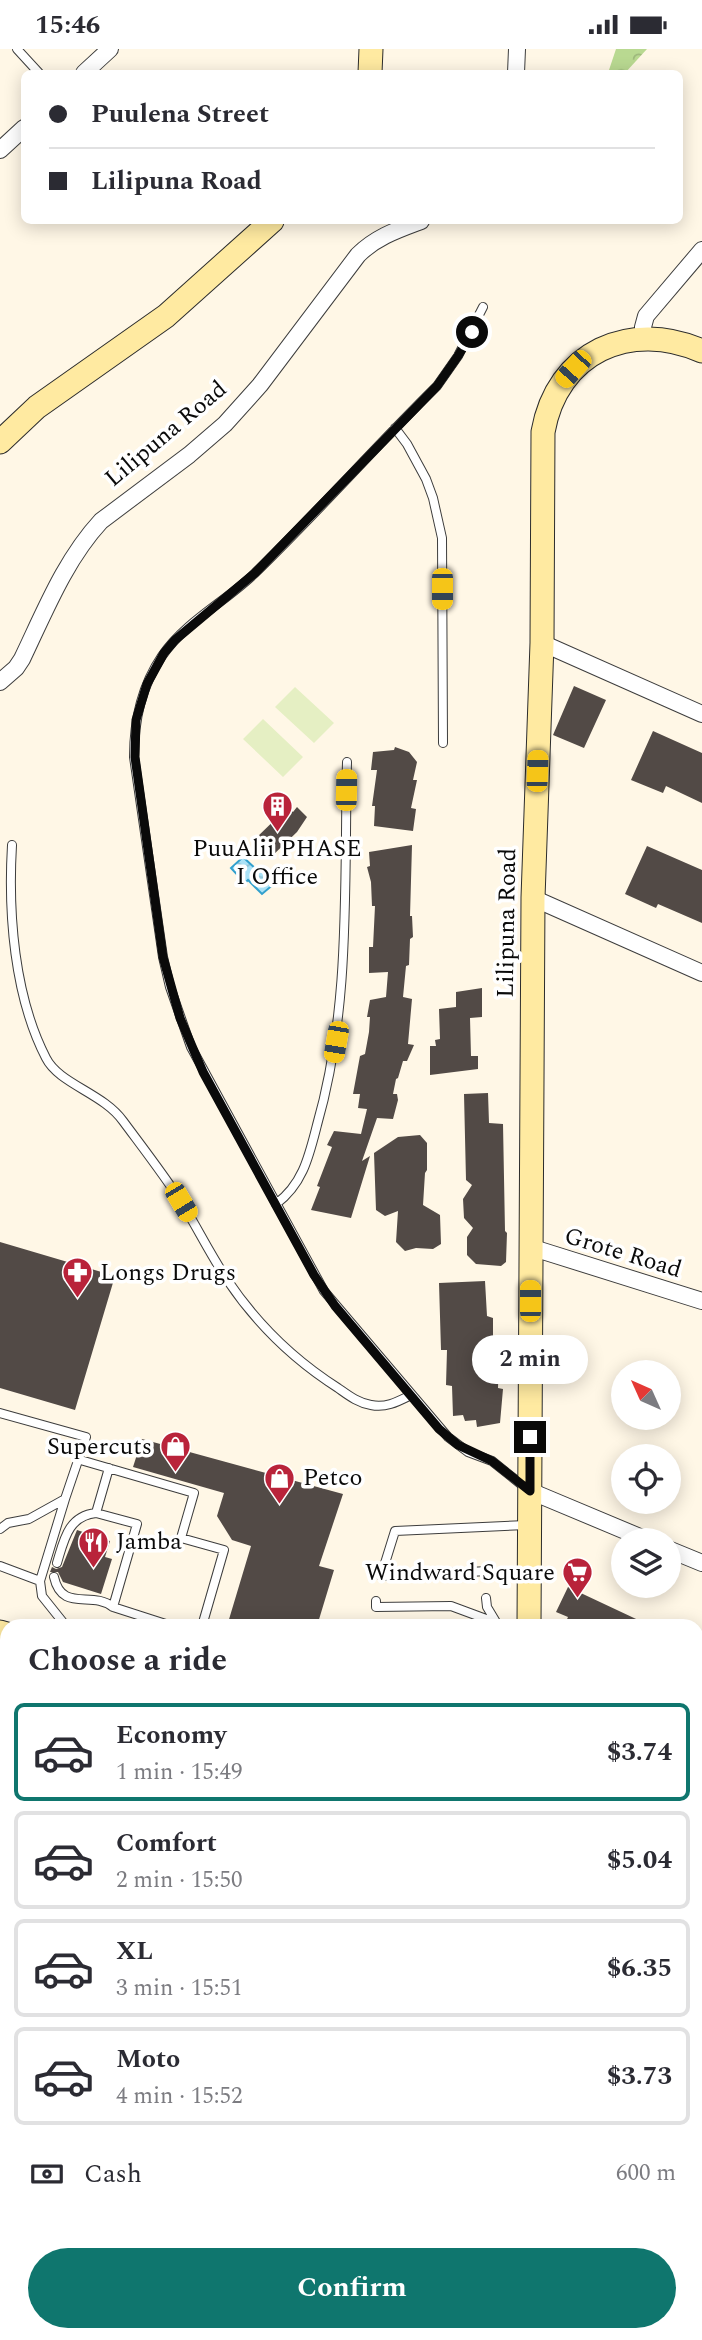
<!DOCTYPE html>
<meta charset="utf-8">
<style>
body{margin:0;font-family:Spectral,serif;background:#f7f7f7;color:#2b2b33;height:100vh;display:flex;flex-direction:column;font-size:26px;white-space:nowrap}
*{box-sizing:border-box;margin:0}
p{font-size:23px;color:#7c7c81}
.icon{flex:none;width:38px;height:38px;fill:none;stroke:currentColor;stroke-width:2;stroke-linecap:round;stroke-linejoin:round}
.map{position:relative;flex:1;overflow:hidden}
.details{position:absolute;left:0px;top:1570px;width:704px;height:723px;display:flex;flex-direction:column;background:#fff;border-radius:21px 21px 0 0;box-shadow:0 4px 18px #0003}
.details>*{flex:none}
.banner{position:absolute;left:21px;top:21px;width:662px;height:154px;border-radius:10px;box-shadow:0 4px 18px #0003;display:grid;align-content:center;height:154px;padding:0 28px;background:#fff}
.needle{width:46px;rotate:315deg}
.fabs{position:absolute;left:611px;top:1311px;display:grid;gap:14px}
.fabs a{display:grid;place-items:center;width:70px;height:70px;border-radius:50%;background:#fff;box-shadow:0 4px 18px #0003;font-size:35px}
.end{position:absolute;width:32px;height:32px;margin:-16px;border:9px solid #0a0a0a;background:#fff;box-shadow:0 0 0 4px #fff}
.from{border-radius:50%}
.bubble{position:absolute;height:49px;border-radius:24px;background:#fff;box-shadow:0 4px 18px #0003;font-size:23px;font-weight:700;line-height:49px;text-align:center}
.car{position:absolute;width:21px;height:42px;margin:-21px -10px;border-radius:9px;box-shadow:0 0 5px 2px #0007;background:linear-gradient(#f5c518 24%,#345 0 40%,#f5c518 0 76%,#345 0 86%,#f5c518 0)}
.banner b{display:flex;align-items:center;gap:24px;height:66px;font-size:26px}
.banner b+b{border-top:2px solid #e1e1e2}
.banner i{width:18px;height:18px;background:#2b2b33}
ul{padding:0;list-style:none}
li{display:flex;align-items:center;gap:21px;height:98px;margin:0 14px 10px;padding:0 14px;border:4px solid #e1e1e2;border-radius:10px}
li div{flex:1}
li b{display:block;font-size:26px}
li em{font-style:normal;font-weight:700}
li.on{border-color:#0f766e}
li>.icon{width:63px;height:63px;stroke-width:1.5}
h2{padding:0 28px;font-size:32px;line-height:84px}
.pay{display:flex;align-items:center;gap:18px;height:77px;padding:0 28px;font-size:26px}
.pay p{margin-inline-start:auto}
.cta{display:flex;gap:14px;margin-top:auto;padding:14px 28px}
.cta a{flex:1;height:80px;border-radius:42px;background:#0f766e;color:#fff;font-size:28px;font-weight:700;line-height:80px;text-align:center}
.status{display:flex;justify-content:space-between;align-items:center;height:49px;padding:0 35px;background:#fff;direction:ltr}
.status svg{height:19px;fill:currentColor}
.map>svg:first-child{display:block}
</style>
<div class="status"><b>15:46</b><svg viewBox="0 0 49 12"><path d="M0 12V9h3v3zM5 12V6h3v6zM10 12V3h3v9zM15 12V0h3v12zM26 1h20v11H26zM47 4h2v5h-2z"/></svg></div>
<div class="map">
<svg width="702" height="2291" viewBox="0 0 702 2291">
<defs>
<pattern id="forest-crowns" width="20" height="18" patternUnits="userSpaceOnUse" patternTransform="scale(1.75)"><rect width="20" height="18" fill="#b9d991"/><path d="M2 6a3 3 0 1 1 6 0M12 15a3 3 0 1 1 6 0" fill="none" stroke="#9eb97c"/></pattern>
<pattern id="water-waves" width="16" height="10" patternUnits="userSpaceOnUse" patternTransform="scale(1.75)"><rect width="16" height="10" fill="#abe2f6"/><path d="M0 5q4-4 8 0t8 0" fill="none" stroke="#92c1d2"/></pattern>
</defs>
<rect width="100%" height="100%" fill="#fff7e6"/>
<path fill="url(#forest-crowns)" d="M616 0H647L625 24H608Z"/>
<path fill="#e5efc3" d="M295 638 334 674 314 694 275 658Z
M263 670 303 708 283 728 243 690Z"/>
<path fill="url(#water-waves)" stroke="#32a0cd" stroke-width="2" d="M243 808 258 822 261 820 275 834 262 845 248 831 245 834 231 819Z"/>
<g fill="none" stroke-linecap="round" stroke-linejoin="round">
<path stroke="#32a0cd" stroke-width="5" d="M696 2040 702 2039
M696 2053 702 2046
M0 2195 7 2191
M496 2291 498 2286"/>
</g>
<path fill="#524a46" d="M574 637 606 651 584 699 553 686Z
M653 682 702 704V754L666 737 663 744 631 731Z
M395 698 409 703 417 713 413 731H417L411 759 416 760 413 782 374 777 375 757H372L377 721H371L373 703 394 701Z
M288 758 293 763 297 758 307 768 297 783 271 808 254 791Z
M412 796 410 867H412L413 888 410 890 409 916 406 917 403 948 412 950 408 995 414 996 407 1012H403L398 1029 396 1030 393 1045H397L398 1051 393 1070 377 1069 362 1112 370 1107 351 1169 311 1161 320 1138 317 1137 332 1098 327 1096 334 1082 361 1085 367 1060 358 1059 360 1045H353L360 1007 365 1005 369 983 370 968H367L370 951 386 948 388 923 369 924V898H373L375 857H372L371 833 367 818 370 817 369 803Z
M647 797 702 821V874L658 855 656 859 625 845Z
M482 939V968L470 969 471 1007H478V1020L430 1026V997H436L435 991 440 990 439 960 456 958V943Z
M488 1044 489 1074 503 1075 505 1182 507 1184 506 1213 501 1217 476 1215 467 1206V1188L473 1179 464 1169 463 1150 472 1136 466 1131 464 1045Z
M420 1086 427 1094V1121L425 1124 423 1156 440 1166 441 1195 433 1200 416 1199 405 1202 396 1193 398 1162 385 1167 376 1161 374 1104 398 1088Z
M0 1193 115 1227 75 1361 0 1339Z
M485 1232 487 1267 493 1269V1303L499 1305 498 1339 503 1340 500 1374 477 1378 476 1371 465 1372 463 1366 453 1367 452 1337 446 1336 447 1301H441L439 1234Z
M142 1390 343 1445 319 1517 334 1521 317 1577H227L251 1497 232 1491 217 1467 224 1444 133 1418Z
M77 1481 110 1492 105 1508 112 1510 101 1545 63 1533 58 1523H50L52 1518 56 1520 62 1518Z
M568 1538 651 1577H564L568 1568 556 1563Z"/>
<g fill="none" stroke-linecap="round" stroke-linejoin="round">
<defs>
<path id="lane" d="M17 0 39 24
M483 258 458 307 437 337C375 398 317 464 254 525 225 553 185 573 162 607 141 638 134 671 134 708L163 908 170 938 191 998 324 1242 448 1388 468 1403 492 1412 527 1440
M395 379 407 395 426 430 433 449 442 489 443 694
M12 796C8 864 14 947 46 1009 59 1035 103 1044 123 1072 143 1099 164 1126 182 1154 198 1180 211 1207 228 1232 257 1275 294 1311 338 1339 348 1346 358 1354 371 1356 386 1359 397 1353 411 1346
M276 1155C303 1135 309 1107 317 1076 351 958 344 835 347 713
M0 1364 86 1388 65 1450 29 1470 8 1474 0 1480
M77 1410 194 1444 181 1489 224 1501 202 1577
M109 1419 96 1464 137 1475 113 1558 172 1577
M65 1450 40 1532 42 1547 66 1577
M57 1514C64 1491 68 1467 96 1464
M0 1517 40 1532
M489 1522 381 1527 395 1482 527 1476
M54 1528C62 1564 92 1541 113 1558
M486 1549 487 1558 496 1573
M376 1552V1558L451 1557 505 1577
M0 1652H7
M0 1766 2 1767 0 1772
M0 1899 7 1878
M696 1933 702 1925
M0 2015 7 2017
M0 2143 7 2138"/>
<path id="street" d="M84 24 110 0
M516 24 517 0
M0 101 24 79
M644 289 643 278 646 267 702 201
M542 594 702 665
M0 633 16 619 22 610C45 562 65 511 101 472L189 406 225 375 260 336 358 206C376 188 397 181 421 172
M533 849 702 924
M530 1198 702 1252
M530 1442 647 1491
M668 1500 702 1514
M0 1864 7 1866
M158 2291 169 2286"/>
<path id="secondary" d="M370 24 371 0
M0 393 37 358 166 267 272 172
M529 1577 533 849 542 594 543 383C557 303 630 270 702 302
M0 1583 7 1585
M696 1814 702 1816
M351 2291 352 2286"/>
</defs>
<use href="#lane" stroke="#3d3d3d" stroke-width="10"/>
<use href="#street" stroke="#3d3d3d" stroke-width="18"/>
<use href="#secondary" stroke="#2c2c2c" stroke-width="25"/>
<use href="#lane" stroke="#fff" stroke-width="8"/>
<use href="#street" stroke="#fff" stroke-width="16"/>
<use href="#secondary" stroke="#ffeaa1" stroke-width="23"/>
</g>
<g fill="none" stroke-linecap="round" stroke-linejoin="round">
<path stroke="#0a0a0a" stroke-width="9" d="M472 283 458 307 437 337 255 524 175 591 164 604 147 635 136 671 135 708 163 908 180 969 203 1023 314 1226 335 1257 439 1380 458 1396 492 1412 530 1442V1388"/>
</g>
<defs>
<symbol id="building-pin" viewBox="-11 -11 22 30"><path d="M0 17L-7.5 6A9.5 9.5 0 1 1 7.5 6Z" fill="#b9233a" stroke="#fff"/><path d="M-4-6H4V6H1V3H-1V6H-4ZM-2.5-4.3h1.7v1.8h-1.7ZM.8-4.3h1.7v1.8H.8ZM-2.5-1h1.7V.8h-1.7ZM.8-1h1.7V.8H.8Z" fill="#fff"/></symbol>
<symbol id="pharmacy-pin" viewBox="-11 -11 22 30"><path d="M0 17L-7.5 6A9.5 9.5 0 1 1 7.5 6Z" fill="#b9233a" stroke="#fff"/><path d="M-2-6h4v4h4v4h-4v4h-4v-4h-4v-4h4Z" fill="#fff"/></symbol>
<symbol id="shop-pin" viewBox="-11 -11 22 30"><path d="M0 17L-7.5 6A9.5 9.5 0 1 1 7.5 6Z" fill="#b9233a" stroke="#fff"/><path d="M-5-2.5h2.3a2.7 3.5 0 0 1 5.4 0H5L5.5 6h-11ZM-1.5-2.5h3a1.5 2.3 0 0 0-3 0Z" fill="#fff"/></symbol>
<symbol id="restaurant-pin" viewBox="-11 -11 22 30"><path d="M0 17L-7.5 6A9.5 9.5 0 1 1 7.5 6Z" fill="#b9233a" stroke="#fff"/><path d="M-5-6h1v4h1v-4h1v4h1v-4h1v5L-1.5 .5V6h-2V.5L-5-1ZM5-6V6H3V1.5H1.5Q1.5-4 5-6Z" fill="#fff"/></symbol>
<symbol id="supermarket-pin" viewBox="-11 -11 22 30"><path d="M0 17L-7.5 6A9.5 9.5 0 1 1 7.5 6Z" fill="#b9233a" stroke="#fff"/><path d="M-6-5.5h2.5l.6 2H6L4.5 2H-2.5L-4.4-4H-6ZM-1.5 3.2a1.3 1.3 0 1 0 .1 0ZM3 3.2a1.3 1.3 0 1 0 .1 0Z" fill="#fff"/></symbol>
</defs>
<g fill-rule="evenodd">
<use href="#building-pin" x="260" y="740" width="35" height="47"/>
<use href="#pharmacy-pin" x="60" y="1206" width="35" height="47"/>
<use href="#shop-pin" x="158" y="1380" width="35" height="47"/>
<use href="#shop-pin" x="262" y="1412" width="35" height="47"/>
<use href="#restaurant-pin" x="76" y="1476" width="35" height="47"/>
<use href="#supermarket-pin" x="560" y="1506" width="35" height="47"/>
</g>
<g text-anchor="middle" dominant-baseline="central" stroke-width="7" stroke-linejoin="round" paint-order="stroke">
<g font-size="24" fill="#0a0a0a" stroke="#fff">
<text transform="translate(166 385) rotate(-40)">Lilipuna Road</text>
<text transform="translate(507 874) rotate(-89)">Lilipuna Road</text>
<text transform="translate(623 1204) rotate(17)">Grote Road</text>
</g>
<g font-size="24" fill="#0a0a0a" stroke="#fff" text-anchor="start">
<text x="277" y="800" text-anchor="middle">PuuAlii PHASE<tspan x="277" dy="28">I Office</tspan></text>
<text x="100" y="1224">Longs Drugs</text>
<text x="152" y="1398" text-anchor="end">Supercuts</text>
<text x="303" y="1429">Petco</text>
<text x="116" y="1493">Jamba</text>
<text x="555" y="1524" text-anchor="end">Windward Square</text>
</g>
</g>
</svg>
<div class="fabs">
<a><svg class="needle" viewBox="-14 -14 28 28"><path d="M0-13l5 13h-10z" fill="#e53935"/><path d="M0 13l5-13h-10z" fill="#7c7c81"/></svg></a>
<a><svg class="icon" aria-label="locate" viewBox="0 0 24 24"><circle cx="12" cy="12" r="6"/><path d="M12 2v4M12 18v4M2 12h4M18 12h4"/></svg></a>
<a><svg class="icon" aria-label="layers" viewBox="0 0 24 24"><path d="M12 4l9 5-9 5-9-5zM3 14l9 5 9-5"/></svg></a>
</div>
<i class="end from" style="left:472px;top:283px"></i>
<i class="end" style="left:530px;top:1388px"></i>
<div class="bubble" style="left:472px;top:1286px;width:116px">2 min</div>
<i class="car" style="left:573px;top:320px;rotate:222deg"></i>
<i class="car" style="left:442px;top:540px;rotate:180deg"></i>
<i class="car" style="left:537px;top:722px;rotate:2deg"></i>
<i class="car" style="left:346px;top:741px;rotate:1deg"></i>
<i class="car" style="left:336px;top:993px;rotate:190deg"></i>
<i class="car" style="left:181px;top:1153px;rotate:149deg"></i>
<i class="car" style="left:530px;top:1252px;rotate:0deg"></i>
<div class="banner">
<b><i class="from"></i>Puulena Street</b>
<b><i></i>Lilipuna Road</b>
</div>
<section class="details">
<h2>Choose a ride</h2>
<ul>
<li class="on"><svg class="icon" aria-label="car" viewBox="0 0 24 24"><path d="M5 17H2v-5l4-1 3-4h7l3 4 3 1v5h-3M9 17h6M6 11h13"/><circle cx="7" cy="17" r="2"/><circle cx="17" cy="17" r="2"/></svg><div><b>Economy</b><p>1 min · 15:49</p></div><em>$3.74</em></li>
<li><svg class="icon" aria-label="car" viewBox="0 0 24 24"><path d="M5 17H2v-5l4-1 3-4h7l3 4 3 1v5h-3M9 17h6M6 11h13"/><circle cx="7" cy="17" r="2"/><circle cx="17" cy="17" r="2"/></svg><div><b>Comfort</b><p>2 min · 15:50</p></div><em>$5.04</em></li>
<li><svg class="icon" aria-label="car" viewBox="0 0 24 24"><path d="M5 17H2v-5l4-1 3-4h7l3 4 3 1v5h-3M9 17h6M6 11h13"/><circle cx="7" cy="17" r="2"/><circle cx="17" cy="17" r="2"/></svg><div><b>XL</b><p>3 min · 15:51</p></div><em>$6.35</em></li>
<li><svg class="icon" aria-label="car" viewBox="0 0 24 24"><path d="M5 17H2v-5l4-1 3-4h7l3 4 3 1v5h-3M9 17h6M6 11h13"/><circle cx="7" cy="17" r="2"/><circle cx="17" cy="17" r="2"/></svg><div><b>Moto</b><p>4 min · 15:52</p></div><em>$3.73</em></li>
</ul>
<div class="pay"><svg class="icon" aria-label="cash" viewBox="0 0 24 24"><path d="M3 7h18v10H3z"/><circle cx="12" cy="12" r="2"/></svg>Cash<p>600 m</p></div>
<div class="cta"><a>Confirm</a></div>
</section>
</div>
